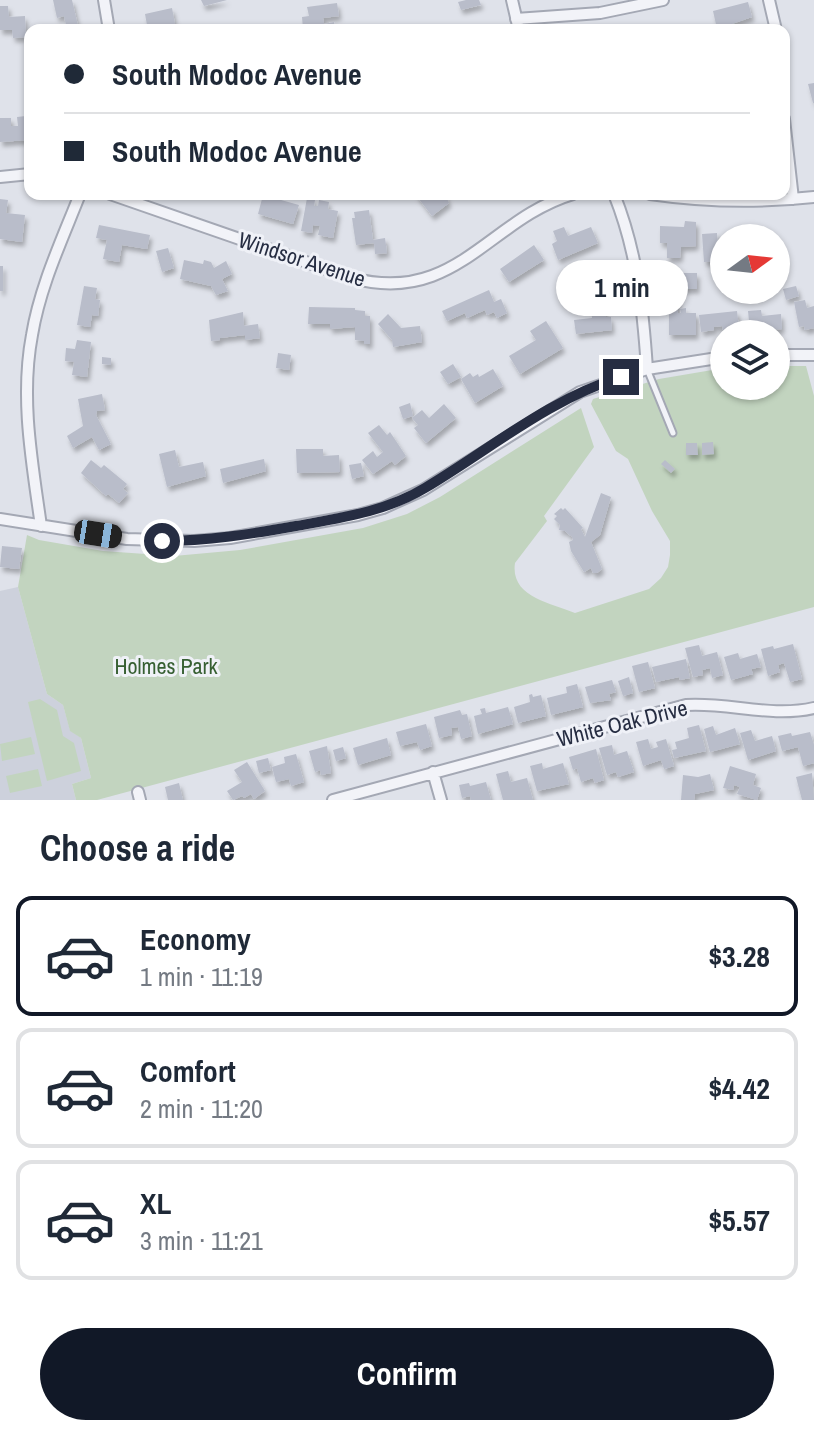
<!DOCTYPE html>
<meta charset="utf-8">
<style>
body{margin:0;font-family:"Archivo Narrow",sans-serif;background:#f6f6f7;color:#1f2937;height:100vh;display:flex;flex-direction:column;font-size:30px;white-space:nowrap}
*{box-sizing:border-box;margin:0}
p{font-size:26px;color:#747a83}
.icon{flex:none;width:44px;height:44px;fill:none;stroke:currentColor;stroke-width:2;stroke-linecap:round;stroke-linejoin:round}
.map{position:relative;height:800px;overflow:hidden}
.drawer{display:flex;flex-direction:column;background:#fff;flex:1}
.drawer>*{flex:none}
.hud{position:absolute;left:24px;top:24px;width:766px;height:176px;border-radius:16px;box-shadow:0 2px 6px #0004;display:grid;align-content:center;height:176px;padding:0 40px;background:#fff}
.needle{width:52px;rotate:75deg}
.tools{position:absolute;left:710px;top:224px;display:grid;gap:16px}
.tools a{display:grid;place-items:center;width:80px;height:80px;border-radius:50%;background:#fff;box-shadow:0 2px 6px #0004;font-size:40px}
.end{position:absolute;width:36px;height:36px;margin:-18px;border:10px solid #262d42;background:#fff;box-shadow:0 0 0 4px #fff}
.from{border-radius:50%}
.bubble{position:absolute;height:56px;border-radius:28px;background:#fff;box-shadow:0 2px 6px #0004;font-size:26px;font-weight:700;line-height:56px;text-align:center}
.car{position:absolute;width:24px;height:48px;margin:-24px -12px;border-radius:10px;box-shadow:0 0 6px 2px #0007;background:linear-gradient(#222 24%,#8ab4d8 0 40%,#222 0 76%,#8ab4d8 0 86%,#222 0)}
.hud b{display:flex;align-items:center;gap:28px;height:76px;font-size:30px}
.hud b+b{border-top:2px solid #e0e1e3}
.hud i{width:20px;height:20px;background:#1f2937}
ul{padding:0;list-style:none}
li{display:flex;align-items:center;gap:24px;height:120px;margin:0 16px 12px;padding:0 24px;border:4px solid #e0e1e3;border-radius:16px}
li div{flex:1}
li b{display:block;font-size:30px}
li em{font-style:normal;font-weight:700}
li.selected{border-color:#111827}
li>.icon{width:72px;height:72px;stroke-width:1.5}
h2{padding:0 40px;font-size:36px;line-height:96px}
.primary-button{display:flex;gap:16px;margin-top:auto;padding:16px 40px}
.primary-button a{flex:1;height:92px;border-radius:48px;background:#111827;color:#fff;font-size:32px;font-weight:700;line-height:92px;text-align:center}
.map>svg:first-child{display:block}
</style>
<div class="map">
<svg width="814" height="800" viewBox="0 0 814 800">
<defs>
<filter id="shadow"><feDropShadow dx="2.5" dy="4.5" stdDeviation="2" flood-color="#0004"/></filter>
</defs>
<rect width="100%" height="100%" fill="#dfe2ea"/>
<path fill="#cdd1dc" d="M18 587 47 694 63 705 70 730 81 738 91 778 72 784 76 800H0V591Z"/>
<path fill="#c2d4bf" d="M776 366H806L814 396V607L97 800H76L72 784 91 778 81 738 70 731 63 705 47 694 18 587 27 535 39 540 103 551 174 556 240 550 363 528 407 514 440 497 581 408 594 447 544 516 547 521 515 563C510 597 550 603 575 613L649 589 661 578 668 567 670 555V541L652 511 628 459 616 451 591 404 593 399 659 379 724 368V386H776Z
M40 699 57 710 63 736 74 743 81 771 47 781 28 702Z
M31 737 35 754 2 761 0 744Z
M38 769 42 786 10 793 6 776Z"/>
<path fill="#b9bdca" filter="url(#shadow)" d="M53 0H72L79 30H67L64 16 57 18Z
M201 0H227L204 6Z
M466 0H479L481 5 461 10 458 2Z
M748 2 752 17 717 29 713 11Z
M337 3 339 16 323 18 324 24 334 22 335 30 303 29 302 17 309 16 307 7Z
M0 6H8L9 17 25 16 26 37 13 38 12 30H0Z
M172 8 175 24 169 25 170 30H139L138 27 147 25 145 14Z
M814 83V103H813L808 84Z
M26 116 28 140 0 142V118H11V126H18L17 117Z
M415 194H445L449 203 432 216Z
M263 195 299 205 293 224 258 214Z
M307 198 315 200 314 206H318L319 200 329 202 328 209 338 211 333 238 318 235 320 226 313 225 312 233 301 231Z
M0 199 8 200 6 213 25 215 22 242 0 239Z
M369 210 373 240 385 238 387 253 375 254 374 243 356 245 352 218H355L354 212Z
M685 221 696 222V246L681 247 680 258H667V243H660V226L684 227Z
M99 225 150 235 147 249 122 245 119 262 103 259 107 240 96 238Z
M564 227 568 236 591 227 598 243 558 260 552 244 557 241 553 231Z
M717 233 718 250H724V261L704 262 702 234Z
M534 245 544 260 509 282 500 269Z
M168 248 174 268 162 272 156 251Z
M184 260 203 264 204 260 211 262 214 268 226 261 232 274 222 279 228 291 216 295 211 286 180 279Z
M0 266H3V291H0Z
M677 273H697V289H677Z
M84 286 97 288 95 299 100 300 98 316 92 315 90 327 77 325Z
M796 286 799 296 786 300 783 289Z
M489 290 494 302 501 299 507 313 497 318 494 312 487 315 485 310 467 318 465 313 447 321 442 311Z
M669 293H678V313H681L680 309 686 308V313H696V335H669Z
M604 298 606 317H611L612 330 576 334 574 320 592 318 590 300Z
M805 300 807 308 814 306V328L805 330 804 326 799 327 794 302Z
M309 307 355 308V310L365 311V316H370V344H364V341L355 340V327L330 329V324H308Z
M761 310 762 316 781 314 782 329 750 331 748 311Z
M737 311 739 328 723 330 722 326 714 327V330L701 332 699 315Z
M243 312 244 326 258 324 260 338 245 340V335L220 338V340L211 341 209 320Z
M388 314 401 328 420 326 422 342 393 347 392 340 378 324Z
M546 321 563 348 520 374 509 356 536 340 530 331Z
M77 340 91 342 87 377 72 375 74 362 65 361 66 348 75 349Z
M278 353 291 355 289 370 276 368Z
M102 357 111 358V365L102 364Z
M453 364 461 377 448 384 440 372Z
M493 369 503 386 475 403 461 379 470 373 473 377 478 374 479 377Z
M102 394 105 410 97 411 96 415 111 444 99 450 92 437 73 448 67 436 83 426 78 399Z
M410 403 413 416 403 419 399 407Z
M444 404 456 418 426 443 414 428 418 425 412 418 422 410 429 418Z
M379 425 387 435 390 432 406 456 395 465 392 461 373 474 362 460 373 451 377 457 383 452 368 433Z
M713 442 714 454 702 455V443Z
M686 443H697L698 455H686Z
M296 449H323V456L339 455 340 472 297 473Z
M175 450 179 467 203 462 206 476 167 487 159 454Z
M264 459 266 471 223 483 220 469Z
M91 460 101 468 104 465 127 484 123 489 128 493 119 503 108 494 106 496 81 473Z
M665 460 675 469 671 473 661 464Z
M361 463 364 476 352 479 349 465Z
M601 493 611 497 600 535 591 542 602 569 597 573H593L591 568 584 572 571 551 569 542 573 540 572 537 565 531 559 530 560 525 554 519 557 516 554 514 561 508 563 510 565 508 583 528 581 529 585 537Z
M2 546 22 548 19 569 0 567Z
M793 644 802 679 790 682 784 663 778 665 780 672 768 676 761 649 773 646 774 649Z
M699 645 702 656 717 652 723 675 712 678 710 668 702 670 703 675 693 677 685 648Z
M738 653 740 659 757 654 761 667 751 669 753 674 731 680 724 657Z
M686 659 690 678 680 680 679 677 656 682 652 667Z
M648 662 655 688 639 692 632 666Z
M629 677 633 693 623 696 618 681Z
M612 680 616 692 609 694 611 700 590 703 585 687Z
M577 684 583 707 551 715 547 698 567 693 566 687Z
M532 694 533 697 541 695 546 716 518 723 514 707 530 702 529 695Z
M508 707 513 724 478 734 474 716 482 714 480 709 485 708 486 713Z
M460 710 462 715 467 714 472 736 461 739 458 727 451 728 452 735 439 738 434 717Z
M426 724 432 746 420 750 417 742 400 746 396 732Z
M699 725 706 751 674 758 672 750 677 749 675 742 689 738 687 728Z
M713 726 716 735 735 728 740 744 710 752 704 729Z
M751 730 755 741 772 736 776 751 748 760 740 733Z
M810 732 814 745V763L803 766 798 747 782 751 778 736 791 733 792 736Z
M387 738 391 755 358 765 353 748Z
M648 739 651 749 658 747 656 742 666 739 674 766 664 769 661 760 643 766 636 742Z
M612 745 614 755 627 751 634 772 618 777 616 772 607 775 599 748Z
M327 746 331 773 321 775 320 770 315 772 309 751Z
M343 747 346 758 336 761 333 750Z
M596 749 604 780 595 783 593 778 581 782 577 768 573 770 569 757Z
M296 754 304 782 291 786 289 779 276 782 272 767 285 763 284 757Z
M268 758 271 770 259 773 256 761Z
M247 762 265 791 254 799 251 794 244 798 242 796 233 800 227 791 242 782 234 770Z
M542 763 543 769 563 763 569 784 537 791 530 766Z
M730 766 756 774 753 785 761 788 757 800 737 794 740 787 734 785 733 790 723 788Z
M508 771 511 782 527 778 533 800H503L496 774Z
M812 773 814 800H802L796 777Z
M710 774 714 790 695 794 694 800H681L683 775 698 777Z
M486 782 491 800H471L470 796 462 798 459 785 469 783 470 786Z
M179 783 183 800H168L165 787Z"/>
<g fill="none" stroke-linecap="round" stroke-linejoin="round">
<defs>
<path id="service" d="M647 369 673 433"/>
<path id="minor" d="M104 0 109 30
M512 0 519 30
M769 0 776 30
M516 19 600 13 663 0
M784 119 793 199
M0 177 30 174
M110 194 352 278C455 306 489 219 573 194
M614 194C637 251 643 308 647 369
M650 194C705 202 759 203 814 197
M776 355H814
M0 519 127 539 194 541 230 538 358 515 383 508 423 490 580 392 647 369 724 357
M41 526C32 462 20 398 32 335 40 286 62 240 80 194
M433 772 441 800
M138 792 140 800
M333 800 686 705C729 702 770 718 814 708"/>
</defs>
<use href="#service" stroke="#a4a8b4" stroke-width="9"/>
<use href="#minor" stroke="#a4a8b4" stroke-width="14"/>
<use href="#service" stroke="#f2f3f8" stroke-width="5"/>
<use href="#minor" stroke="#f2f3f8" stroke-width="10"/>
</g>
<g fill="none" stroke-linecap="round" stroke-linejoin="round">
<path stroke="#262d42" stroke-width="10" d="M162 541C208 541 251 534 296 526 340 518 385 512 425 488 489 450 549 399 621 377"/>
</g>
<g text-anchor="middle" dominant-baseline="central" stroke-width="6" stroke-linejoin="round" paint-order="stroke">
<g font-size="22" fill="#262d42" stroke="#eff1f7">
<text transform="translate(302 259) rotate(18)">Windsor Avenue</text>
<text transform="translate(622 723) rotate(-14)">White Oak Drive</text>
</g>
<g font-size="22" fill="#365f32" stroke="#eff1f7">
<text x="166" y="666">Holmes Park</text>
</g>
</g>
</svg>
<div class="tools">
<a><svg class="needle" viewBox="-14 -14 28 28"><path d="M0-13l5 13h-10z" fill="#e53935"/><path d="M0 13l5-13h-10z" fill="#747a83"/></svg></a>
<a><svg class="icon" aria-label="layers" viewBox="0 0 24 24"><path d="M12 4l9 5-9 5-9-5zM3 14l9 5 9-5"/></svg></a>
</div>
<i class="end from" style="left:162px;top:541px"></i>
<i class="end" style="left:621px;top:377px"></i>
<div class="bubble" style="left:556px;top:260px;width:132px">1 min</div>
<i class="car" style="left:98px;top:534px;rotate:99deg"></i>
<div class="hud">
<b><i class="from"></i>South Modoc Avenue</b>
<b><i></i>South Modoc Avenue</b>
</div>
</div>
<section class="drawer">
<h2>Choose a ride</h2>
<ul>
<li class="selected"><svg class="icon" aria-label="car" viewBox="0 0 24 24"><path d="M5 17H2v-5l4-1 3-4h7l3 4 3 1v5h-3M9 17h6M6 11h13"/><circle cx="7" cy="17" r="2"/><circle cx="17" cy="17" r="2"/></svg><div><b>Economy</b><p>1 min · 11:19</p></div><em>$3.28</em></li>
<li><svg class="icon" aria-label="car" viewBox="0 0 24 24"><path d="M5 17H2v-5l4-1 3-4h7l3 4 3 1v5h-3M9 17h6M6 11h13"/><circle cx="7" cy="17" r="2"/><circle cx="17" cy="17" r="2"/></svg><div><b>Comfort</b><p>2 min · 11:20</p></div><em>$4.42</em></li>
<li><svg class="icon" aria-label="car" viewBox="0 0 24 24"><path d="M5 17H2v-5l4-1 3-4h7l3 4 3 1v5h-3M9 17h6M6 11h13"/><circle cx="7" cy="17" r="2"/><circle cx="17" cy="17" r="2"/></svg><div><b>XL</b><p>3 min · 11:21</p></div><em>$5.57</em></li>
</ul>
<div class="primary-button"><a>Confirm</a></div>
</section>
